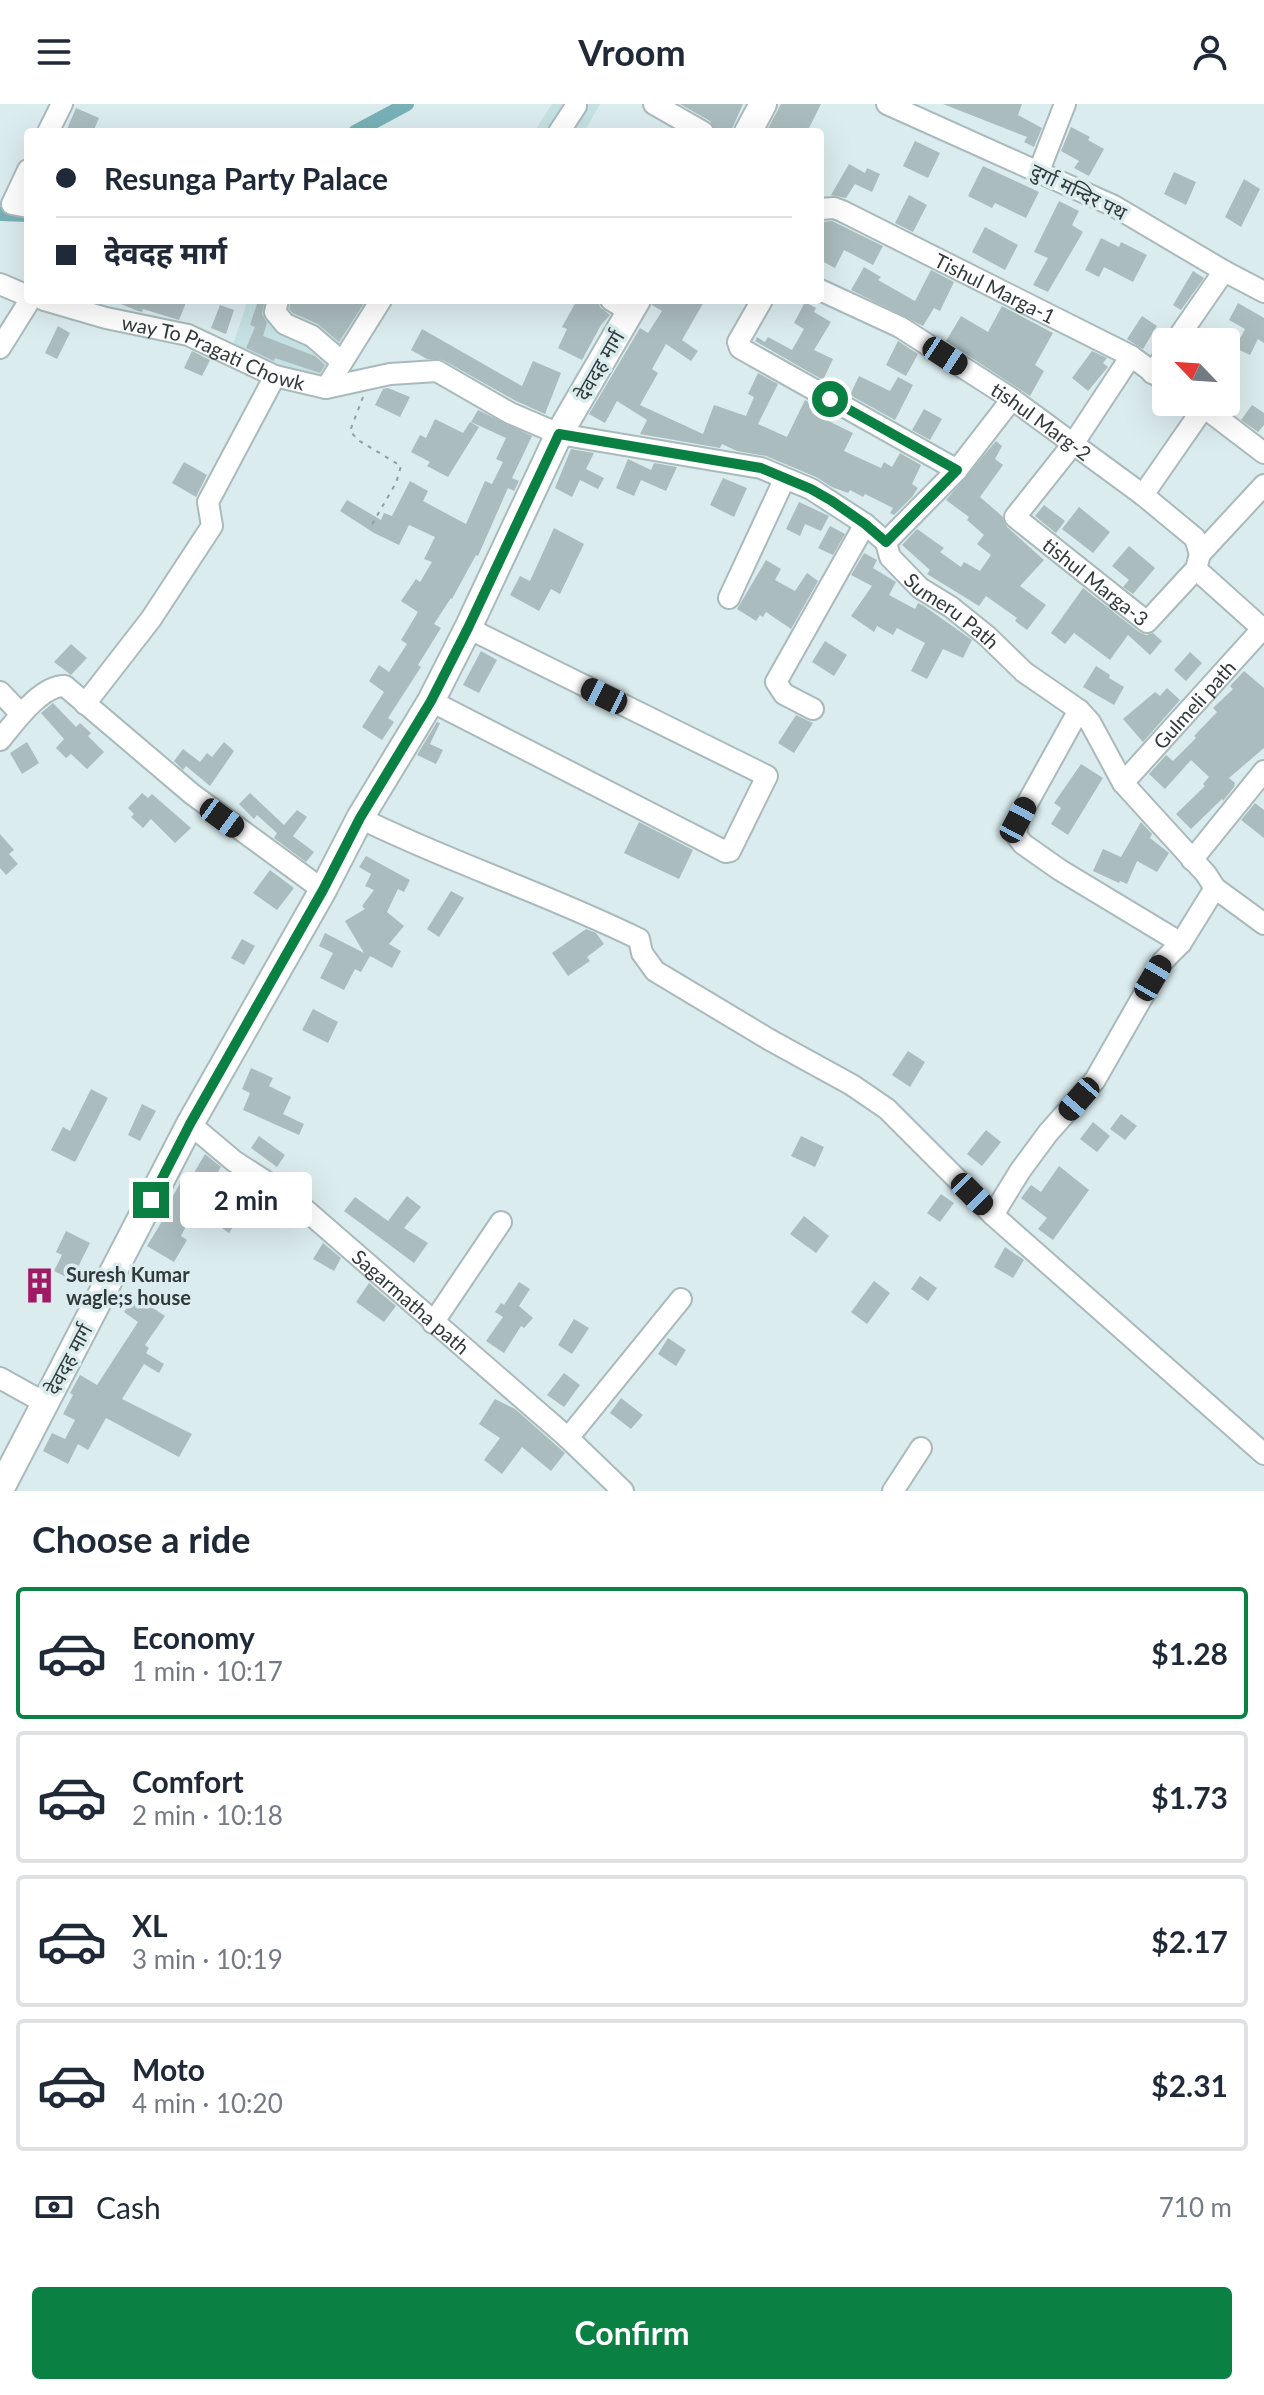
<!DOCTYPE html>
<meta charset="utf-8">
<style>
body{margin:0;font-family:Lato,"Noto Sans Devanagari",sans-serif;background:#f2f2f3;color:#1f2937;height:100vh;display:flex;flex-direction:column;font-size:30px;white-space:nowrap}
*{box-sizing:border-box;margin:0}
p{font-size:26px;color:#747a83}
.icon{flex:none;width:44px;height:44px;fill:none;stroke:currentColor;stroke-width:2;stroke-linecap:round;stroke-linejoin:round}
.map{position:relative;height:1387px;overflow:hidden}
.sheet{display:flex;flex-direction:column;background:#fff;flex:1}
.sheet>*{flex:none}
.top-card{position:absolute;left:24px;top:24px;width:800px;height:176px;border-radius:8px;box-shadow:0 8px 32px #0002;display:grid;align-content:center;height:176px;padding:0 32px;background:#fff}
.needle{width:52px;rotate:295deg}
.buttons{position:absolute;left:1152px;top:224px;display:grid;gap:16px}
.buttons a{display:grid;place-items:center;width:88px;height:88px;border-radius:8px;background:#fff;box-shadow:0 8px 32px #0002;font-size:40px}
.end{position:absolute;width:36px;height:36px;margin:-18px;border:10px solid #0b8043;background:#fff;box-shadow:0 0 0 4px #fff}
.from{border-radius:50%}
.bubble{position:absolute;height:56px;border-radius:8px;background:#fff;box-shadow:0 8px 32px #0002;font-size:26px;font-weight:700;line-height:56px;text-align:center}
.car{position:absolute;width:24px;height:48px;margin:-24px -12px;border-radius:10px;box-shadow:0 0 6px 2px #0007;background:linear-gradient(#222 24%,#8ab4d8 0 40%,#222 0 76%,#8ab4d8 0 86%,#222 0)}
.top-card b{display:flex;align-items:center;gap:28px;height:76px;font-size:30px}
.top-card b+b{border-top:2px solid #e0e1e3}
.top-card i{width:20px;height:20px;background:#1f2937}
ul{padding:0;list-style:none}
li{display:flex;align-items:center;gap:24px;height:132px;margin:0 16px 12px;padding:0 16px;border:4px solid #e0e1e3;border-radius:8px}
li div{flex:1}
li b{display:block;font-size:30px}
li em{font-style:normal;font-weight:700}
li.current{border-color:#0b8043}
li>.icon{width:72px;height:72px;stroke-width:1.5}
h2{padding:0 32px;font-size:36px;line-height:96px}
.pay{display:flex;align-items:center;gap:20px;height:88px;padding:0 32px;font-size:30px}
.pay p{margin-inline-start:auto}
.button{display:flex;gap:16px;margin-top:auto;padding:16px 32px}
.button a{flex:1;height:92px;border-radius:8px;background:#0b8043;color:#fff;font-size:32px;font-weight:700;line-height:92px;text-align:center}
header{display:flex;justify-content:space-between;align-items:center;height:104px;padding:0 32px;background:#fff;font-size:36px;font-weight:700}
.map>svg:first-child{display:block}
</style>
<header><svg class="icon" aria-label="menu" viewBox="0 0 24 24"><path d="M4 6h16M4 12h16M4 18h16"/></svg>Vroom<svg class="icon" aria-label="person" viewBox="0 0 24 24"><circle cx="12" cy="8" r="4"/><path d="M4 21q1-7 8-7t8 7"/></svg></header>
<div class="map">
<svg width="1264" height="1387" viewBox="0 0 1264 1387">
<rect width="100%" height="100%" fill="#dbecee"/>
<path fill="#c6e1e3" d="M552 0H600L584 28H534Z
M248 196H380L321 281 231 246Z"/>
<g fill="none" stroke-linecap="round" stroke-linejoin="round">
<path stroke="#77b1b7" stroke-width="14" d="M355 28 407 0
M0 110 28 111"/>
</g>
<path fill="#abbcbe" d="M680 0H743L732 25 728 24 726 28H716L710 17Z
M781 0H821L807 28H766Z
M943 0H1022L1018 11 1042 24 1034 43 1024 38 1027 33Z
M76 4 99 14 93 28H74L67 25Z
M1071 23 1090 33 1088 36 1104 45 1089 72 1074 64 1079 57 1061 47Z
M915 37 940 49 928 74 903 62Z
M849 60 865 69 867 64 880 70 872 88 855 80 846 94 831 91Z
M983 62 1039 88 1026 114 995 99 992 104 968 92Z
M1174 68 1196 78 1186 101 1164 90Z
M1244 75 1260 85 1241 123 1225 113Z
M909 91 927 101 913 128 895 119Z
M1059 97 1079 107 1072 121 1083 128 1048 188 1033 181 1048 154 1034 148Z
M832 117 883 142 873 161 844 146 835 164 820 156V123L822 118Z
M985 123 1018 141 1005 166 972 148Z
M1101 134 1119 143 1121 138 1147 151 1133 178 1104 163 1099 173 1085 166Z
M864 163 881 173 878 176 915 197 931 166 954 178 940 207 934 204 923 222 851 186Z
M1193 167 1204 174 1181 206 1173 201Z
M111 196H187L179 216 143 205 142 208 138 207Z
M255 196H265L262 210 267 219 263 232 315 252 325 261 320 269 275 254 274 257 246 244 255 223 250 221 258 197Z
M291 196H366L339 238 318 220 293 209 289 205Z
M577 196H598L600 203 610 211 601 221 582 256 558 244 567 225 562 223Z
M653 196H705L682 236 698 247 691 257 666 240 652 265 658 269 640 301 703 330 714 301 746 312 754 293 748 290 758 269 778 280 758 320 787 333 805 296 816 302 812 309 853 329 844 347 881 364 884 358 892 363 900 349 921 361 912 380 918 384 912 393 894 411 890 409 893 404 865 390 863 393 850 386 848 389 832 383 816 373 766 352 737 347 722 340 720 344 640 330 647 316 617 297 605 319 589 310 640 224 648 229 662 207 652 201Z
M805 198 816 204 814 208 831 218 814 246 833 255 823 276 755 237 757 233 765 238 768 233 792 246 804 225 794 219Z
M1238 199 1264 214V239L1258 235 1250 251 1235 244 1245 225 1229 216Z
M220 201 234 206 226 230 211 224Z
M1002 202 1053 229 1035 261 1044 267 1030 292 946 237 961 212 988 228Z
M1142 212 1157 222 1143 245 1127 235Z
M58 222 70 229 57 255 45 249Z
M422 225 522 282 533 257 561 269 545 310 516 297 443 256 427 255 411 246Z
M898 237 918 250 906 272 886 261Z
M192 247 210 256 202 272 184 264Z
M1092 247 1107 254 1103 259 1108 263 1088 287 1072 274Z
M859 272 890 287 898 273 913 281 895 316 850 291Z
M388 284 410 293 400 313 375 301 383 285Z
M1252 301 1264 309V321L1258 328 1241 316Z
M924 305 942 315 930 336 912 326Z
M478 306 532 332 512 374 519 377 514 387 508 384 478 452 476 451 452 495 451 494 434 520 441 524 418 561 421 563 388 614 394 618 382 636 362 623 384 588 369 577 379 561 389 568 407 540 401 536 418 508 401 497 416 475 420 478 432 458 424 455 435 433 409 421 399 441 374 429 340 407 347 396 381 416 384 409 392 412 410 377 428 387 423 397 466 420 485 377 492 380 503 358 496 355 506 334 471 318Z
M435 315 463 329 470 318 479 323 448 373 427 362 430 358 411 348 420 331 426 334Z
M996 337 1002 342 995 355 1003 361 980 393 1002 412 1007 423 1044 456 1020 482 1046 501 1027 526 1015 517 1017 514 986 492 979 502 927 470 930 466 902 441 917 425 944 444 940 448 961 463 964 458 980 467 991 451 977 440 984 431 967 416 969 413 946 396Z
M571 345 594 349 586 365 604 374 598 385 580 376 572 393 555 384Z
M628 355 651 366 654 359 677 363 666 387 641 376 634 392 616 384Z
M184 358 207 371 196 393 172 379Z
M723 374 747 384 734 413 710 401Z
M799 398 829 412 821 427 805 420 800 432 786 425Z
M1044 401 1065 417 1056 429 1035 412Z
M1079 403 1110 428 1093 449 1062 425Z
M830 422 845 430 833 451 818 444Z
M554 424 584 440 560 490 551 485 539 507 510 491 520 472 530 477Z
M1129 442 1155 464 1133 490 1123 483 1129 476 1112 462Z
M864 449 877 456 873 464 896 478 889 491 915 505 918 499 924 502 972 536 963 554 943 545 927 575 911 567 925 539 897 524 893 531 877 522 874 528 851 512 872 482 851 471Z
M766 456 781 465 775 476 795 487 807 469 818 477 791 525 766 508 763 513 760 511 756 517 737 505Z
M1083 484 1139 528 1146 531 1153 529 1162 537 1150 551 1128 531 1110 556 1074 529 1065 540 1051 529Z
M825 537 847 551 834 572 812 558Z
M71 540 87 554 71 571 54 558Z
M481 547 497 556 479 589 463 581Z
M1190 548 1202 559 1186 577 1174 566Z
M1096 562 1110 571 1109 574 1124 583 1114 601 1083 583Z
M1244 567 1264 584V644L1229 674 1235 679 1234 683 1223 697 1222 695 1191 725 1176 710 1205 682 1203 680 1209 673 1191 656 1165 685 1149 670 1166 651 1173 657 1196 634 1194 632 1217 608 1213 604 1233 585 1230 582Z
M1167 584 1180 596 1143 638 1123 615 1155 588 1160 592Z
M53 599 76 623 80 619 91 629 88 632 104 648 87 665 71 650 66 654 56 644 64 635 41 609Z
M796 611 813 619 794 649 778 639Z
M437 618 440 619 430 640 443 646 436 660 417 651Z
M27 638 39 659 22 670 10 649Z
M224 638 234 647 210 682 186 662 183 666 174 657 183 645 200 658 207 649 212 653Z
M1081 660 1103 674 1068 731 1051 720 1061 704 1054 699Z
M142 689 148 694 152 690 191 724 175 739 151 715 143 724 131 713 134 710 128 704Z
M250 689 284 721 297 706 307 713 293 732 314 748 306 758 274 734 277 729 257 711 254 715 239 700Z
M1255 699 1264 706V734L1241 716Z
M639 718 693 746 679 775 624 749Z
M1141 718 1152 730 1150 734 1169 749 1157 768 1137 757 1127 780 1120 777 1119 779 1093 767 1103 745 1121 753Z
M0 730 14 746 9 750 18 760 6 771 0 764Z
M366 752 410 776 404 788 398 785 387 808 404 822 389 840 401 847 392 864 370 852 361 868 355 865 344 886 320 874 333 849 319 842 325 829 364 849 345 817 365 805 362 802 374 786 365 782 371 770 359 763Z
M270 766 294 784 277 806 253 789Z
M451 787 464 794 439 833 427 825Z
M586 825 596 829 604 840 587 853 590 857 568 872 552 849Z
M242 835 255 842 244 861 231 854Z
M313 905 338 918 328 939 302 926Z
M908 947 925 958 910 983 892 971Z
M251 964 273 974 269 982 291 993 283 1010 304 1020 299 1031 243 1006 250 989 242 985Z
M91 985 108 994 75 1058 51 1046 63 1023 70 1027Z
M142 1000 156 1007 140 1037 128 1031Z
M1121 1010 1137 1022 1125 1036 1110 1025Z
M1093 1018 1110 1032 1097 1048 1080 1035Z
M986 1026 1001 1038 982 1062 967 1050Z
M259 1032 285 1051 277 1063 251 1044Z
M801 1032 824 1043 815 1063 791 1052Z
M205 1050 221 1063 208 1085 242 1109 229 1129 195 1105 181 1132 187 1136 174 1158 147 1142 170 1104 167 1103 185 1070 191 1074Z
M1059 1062 1089 1086 1053 1136 1038 1125 1047 1114 1021 1094 1031 1081 1041 1088Z
M941 1090 954 1099 940 1118 927 1109Z
M407 1092 421 1103 404 1124 428 1139 414 1159 344 1107 355 1093 388 1117Z
M804 1112 829 1132 816 1149 790 1130Z
M66 1127 90 1139 78 1163 81 1165 74 1177 54 1167 62 1151 56 1148Z
M323 1139 341 1154 334 1167 313 1155Z
M1005 1143 1024 1156 1013 1174 994 1163Z
M39 1167 53 1174 42 1195 28 1188Z
M920 1172 937 1184 928 1197 911 1185Z
M874 1177 890 1189 867 1220 851 1208Z
M519 1178 530 1185 519 1202 533 1214 524 1224 521 1222 504 1249 486 1237 503 1213 495 1208 501 1199 504 1201Z
M369 1179 396 1202 384 1218 356 1198Z
M135 1192 165 1212 145 1241 149 1244 146 1249 164 1260 159 1269 144 1260 122 1295 192 1330 179 1353 106 1314 88 1346 78 1340 68 1360 43 1347 52 1329 65 1335 75 1316 63 1310 73 1291 70 1289 80 1271 97 1281 138 1218 124 1208Z
M574 1215 589 1224 572 1250 558 1241Z
M668 1234 686 1246 676 1262 658 1250Z
M564 1269 580 1281 564 1303 547 1291Z
M621 1294 643 1311 631 1325 610 1309Z
M495 1295 515 1305 565 1349 551 1367 522 1343 502 1370 484 1356 500 1334 479 1320Z"/>
<g fill="none" stroke-linecap="round" stroke-linejoin="round">
<defs>
<g id="minor">
<path d="M654 0 703 28"/>
<path d="M887 0 1114 102 1224 167 1264 188"/>
<path d="M48 28 62 0"/>
<path d="M559 28 576 2"/>
<path d="M28 66 12 100 28 103"/>
<path d="M1039 67 1065 0"/>
<path id="s1" d="M820 105 834 104 842 107 1131 252 1166 278"/>
<path d="M0 180 28 192"/>
<path id="s2" d="M820 186 900 223 1012 295 1143 391 1195 434 1200 450"/>
<path id="s3" d="M44 196 106 214 188 231 275 272 326 284 390 270 437 267 510 309 559 330 761 364 811 385 865 420 886 438 890 453 920 484 951 503 987 532 1024 568 1079 606 1090 618 1123 679 1206 770 1215 784 1264 820"/>
<path d="M278 196 275 208 285 220 312 232 341 257"/>
<path d="M611 196 629 207"/>
<path d="M762 196 738 238 740 244 957 366"/>
<path d="M1175 238 1224 167"/>
<path d="M0 244 30 196"/>
<path id="s4" d="M1131 252 1073 340 1015 413 1147 518 1196 465 1200 450 1264 381"/>
<path d="M1152 269 1166 250"/>
<path d="M326 284 381 196"/>
<path d="M1197 298 1264 349"/>
<path d="M1143 391 1204 303"/>
<path d="M886 438 957 366 1012 295"/>
<path d="M1196 465 1264 526"/>
<path d="M729 494 784 376"/>
<path d="M0 588 21 610"/>
<path d="M431 597 726 748 730 747 767 672 468 524"/>
<path d="M85 600 151 515 212 422 208 398 275 272"/>
<path d="M813 605 784 590 776 578 865 420"/>
<path d="M1079 606 1018 716 1016 731 1023 740 1060 766 1181 839"/>
<path d="M0 636C14 619 41 581 65 582L192 690 323 786"/>
<path id="s5" d="M1123 679 1264 523"/>
<path d="M360 714C451 759 548 790 639 835L642 849 655 867 770 936 852 981 887 1005 993 1111 1264 1350"/>
<path d="M1192 756 1264 667"/>
<path id="s6" d="M190 1020 234 1057 293 1095 568 1334 623 1387"/>
<path d="M993 1111 1020 1067 1048 1029 1095 976 1163 857 1181 839 1215 784"/>
<path d="M433 1219 501 1118"/>
<path d="M0 1274 45 1299"/>
<path d="M568 1334 681 1195"/>
<path d="M893 1387 921 1344"/>
</g>
<path id="major" d="M748 28 763 0
M0 1386 190 1020 323 786 360 714 431 597 468 524 559 330 637 196"/>
</defs>
<use href="#minor" stroke="#a9babc" stroke-width="24"/>
<use href="#major" stroke="#a9babc" stroke-width="30"/>
<path stroke="#919e9f" stroke-width="2" stroke-dasharray="4 6" stroke-linecap="butt" d="M363 293 350 327 358 336 401 362 396 379 371 422"/>
<use href="#minor" stroke="#fff" stroke-width="20"/>
<use href="#major" stroke="#fff" stroke-width="26"/>
</g>
<g fill="none" stroke-linecap="round" stroke-linejoin="round">
<path stroke="#0b8043" stroke-width="10" d="M151 1096 190 1020 323 786 360 714 431 597 468 524 559 330 761 364 811 385 832 397 865 420 886 438 957 366 830 295"/>
</g>
<defs>
<symbol id="building-bare" viewBox="-9 -9 18 18"><path d="M-4-6H4V6H1V3H-1V6H-4ZM-2.5-4.3h1.7v1.8h-1.7ZM.8-4.3h1.7v1.8H.8ZM-2.5-1h1.7V.8h-1.7ZM.8-1h1.7V.8H.8Z" fill="#a11863" stroke="#dbecee" stroke-width="2.5" paint-order="stroke"/></symbol>
</defs>
<g fill-rule="evenodd">
<use href="#building-bare" x="14" y="1156" width="51" height="51"/>
</g>
<g text-anchor="middle" dominant-baseline="central" stroke-width="7" stroke-linejoin="round" paint-order="stroke">
<g font-size="20" fill="#333a3b" stroke="#dbecee">
<text transform="translate(1079 87) rotate(26)">दुर्गा मन्दिर पथ</text>
<text stroke="none"><textPath href="#s1" startOffset="194">Tishul Marga-1</textPath></text>
<text stroke="none"><textPath href="#s3" startOffset="178">way To Pragati Chowk</textPath></text>
<text transform="translate(599 261) rotate(-60)">देवदह मार्ग</text>
<text stroke="none"><textPath href="#s2" startOffset="258">tishul Marg-2</textPath></text>
<text stroke="none"><textPath href="#s4" startOffset="302">tishul Marga-3</textPath></text>
<text stroke="none"><textPath href="#s3" startOffset="996">Sumeru Path</textPath></text>
<text stroke="none"><textPath href="#s5" startOffset="106">Gulmeli path</textPath></text>
<text stroke="none"><textPath href="#s6" startOffset="284">Sagarmatha path</textPath></text>
<text transform="translate(68 1255) rotate(-62)">देवदह मार्ग</text>
</g>
<g font-size="20" font-weight="bold" fill="#333a3b" stroke="#dbecee" text-anchor="start">
<text x="66" y="1170">Suresh Kumar<tspan x="66" dy="23">wagle;s house</tspan></text>
</g>
</g>
</svg>
<div class="buttons">
<a><svg class="needle" viewBox="-14 -14 28 28"><path d="M0-13l5 13h-10z" fill="#e53935"/><path d="M0 13l5-13h-10z" fill="#747a83"/></svg></a>
</div>
<i class="end from" style="left:830px;top:295px"></i>
<i class="end" style="left:151px;top:1096px"></i>
<div class="bubble" style="left:180px;top:1068px;width:132px">2 min</div>
<i class="car" style="left:945px;top:252px;rotate:123deg"></i>
<i class="car" style="left:604px;top:592px;rotate:296deg"></i>
<i class="car" style="left:222px;top:714px;rotate:126deg"></i>
<i class="car" style="left:1018px;top:716px;rotate:28deg"></i>
<i class="car" style="left:1153px;top:874px;rotate:30deg"></i>
<i class="car" style="left:1079px;top:995px;rotate:221deg"></i>
<i class="car" style="left:972px;top:1090px;rotate:135deg"></i>
<div class="top-card">
<b><i class="from"></i>Resunga Party Palace</b>
<b><i></i>देवदह मार्ग</b>
</div>
</div>
<section class="sheet">
<h2>Choose a ride</h2>
<ul>
<li class="current"><svg class="icon" aria-label="car" viewBox="0 0 24 24"><path d="M5 17H2v-5l4-1 3-4h7l3 4 3 1v5h-3M9 17h6M6 11h13"/><circle cx="7" cy="17" r="2"/><circle cx="17" cy="17" r="2"/></svg><div><b>Economy</b><p>1 min · 10:17</p></div><em>$1.28</em></li>
<li><svg class="icon" aria-label="car" viewBox="0 0 24 24"><path d="M5 17H2v-5l4-1 3-4h7l3 4 3 1v5h-3M9 17h6M6 11h13"/><circle cx="7" cy="17" r="2"/><circle cx="17" cy="17" r="2"/></svg><div><b>Comfort</b><p>2 min · 10:18</p></div><em>$1.73</em></li>
<li><svg class="icon" aria-label="car" viewBox="0 0 24 24"><path d="M5 17H2v-5l4-1 3-4h7l3 4 3 1v5h-3M9 17h6M6 11h13"/><circle cx="7" cy="17" r="2"/><circle cx="17" cy="17" r="2"/></svg><div><b>XL</b><p>3 min · 10:19</p></div><em>$2.17</em></li>
<li><svg class="icon" aria-label="car" viewBox="0 0 24 24"><path d="M5 17H2v-5l4-1 3-4h7l3 4 3 1v5h-3M9 17h6M6 11h13"/><circle cx="7" cy="17" r="2"/><circle cx="17" cy="17" r="2"/></svg><div><b>Moto</b><p>4 min · 10:20</p></div><em>$2.31</em></li>
</ul>
<div class="pay"><svg class="icon" aria-label="cash" viewBox="0 0 24 24"><path d="M3 7h18v10H3z"/><circle cx="12" cy="12" r="2"/></svg>Cash<p>710 m</p></div>
<div class="button"><a>Confirm</a></div>
</section>
